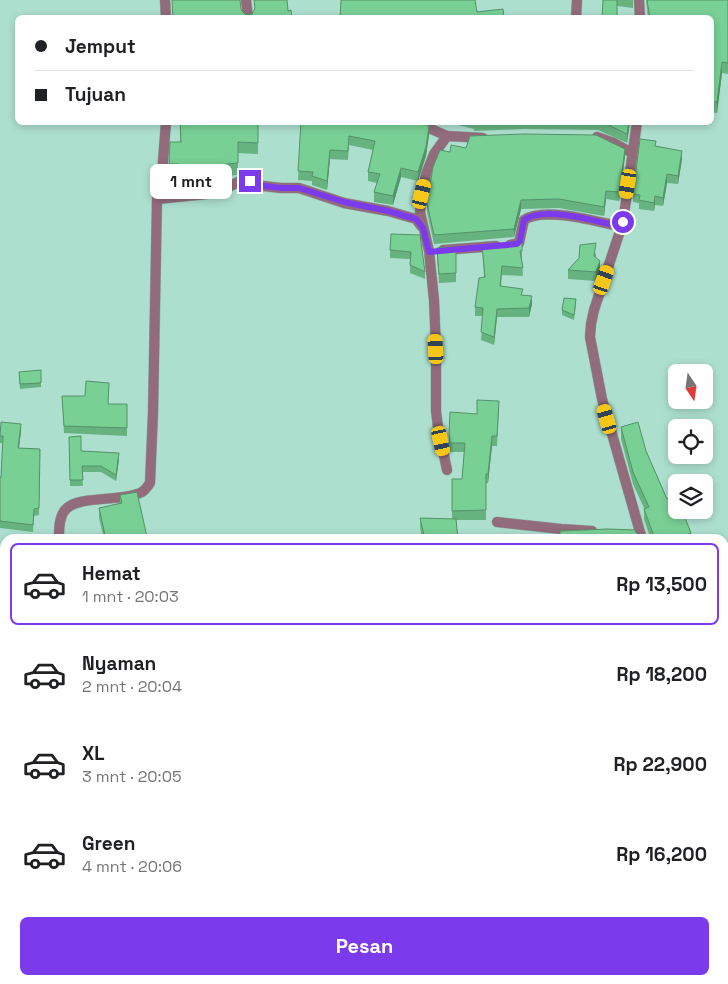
<!DOCTYPE html>
<html lang="id">
<meta charset="utf-8">
<style>
body{margin:0;font-family:"Space Grotesk",sans-serif;background:#f6f6f6;color:#202124;height:100vh;display:flex;flex-direction:column;font-size:19px;white-space:nowrap}
*{box-sizing:border-box;margin:0}
p{font-size:16px;color:#757577}
.icon{flex:none;width:28px;height:28px;fill:none;stroke:currentColor;stroke-width:2;stroke-linecap:round;stroke-linejoin:round}
.map{position:relative;flex:1;overflow:hidden}
.sheet{position:absolute;left:0px;top:534px;width:729px;height:451px;display:flex;flex-direction:column;background:#fff;border-radius:15px 15px 0 0;box-shadow:0 2px 8px #0003}
.sheet>*{flex:none}
.hud{position:absolute;left:15px;top:15px;width:699px;height:110px;border-radius:8px;box-shadow:0 2px 8px #0003;display:grid;align-content:center;height:110px;padding:0 20px;background:#fff}
.needle{width:32px;rotate:167deg}
.buttons{position:absolute;left:668px;top:364px;display:grid;gap:10px}
.buttons a{display:grid;place-items:center;width:45px;height:45px;border-radius:8px;background:#fff;box-shadow:0 2px 8px #0003;font-size:25px}
.end{position:absolute;width:22px;height:22px;margin:-11px;border:6px solid #7c3aed;background:#fff;box-shadow:0 0 0 2px #fff}
.from{border-radius:50%}
.bubble{position:absolute;height:35px;border-radius:8px;background:#fff;box-shadow:0 2px 8px #0003;font-size:16px;font-weight:600;line-height:35px;text-align:center}
.car{position:absolute;width:15px;height:30px;margin:-15px -8px;border-radius:6px;box-shadow:0 0 4px 1px #0007;background:linear-gradient(#f5c518 24%,#345 0 40%,#f5c518 0 76%,#345 0 86%,#f5c518 0)}
.hud b{display:flex;align-items:center;gap:18px;height:48px;font-size:19px}
.hud b+b{border-top:1px solid #e0e0e0}
.hud i{width:12px;height:12px;background:#202124}
ul{padding:9px 0 0;list-style:none}
li{display:flex;align-items:center;gap:15px;height:82px;margin:0 10px 8px;padding:0 10px;border:2px solid transparent;border-radius:8px}
li div{flex:1}
li b{display:block;font-size:19px}
li em{font-style:normal;font-weight:600}
li.on{border-color:#7c3aed}
li>.icon{width:45px;height:45px;stroke-width:1.5}
.action{display:flex;gap:10px;margin-top:auto;padding:10px 20px}
.action a{flex:1;height:58px;border-radius:8px;background:#7c3aed;color:#fff;font-size:20px;font-weight:600;line-height:58px;text-align:center}
.map>svg:first-child{display:block}
</style>
<div class="map">
<svg width="728" height="984" viewBox="0 0 728 984">
<rect width="100%" height="100%" fill="#addfcf"/>
<g fill="none" stroke-linecap="round" stroke-linejoin="round">
<defs>
<path id="lane" d="M337 980 338 984"/>
<path id="street" d="M165 0 166 18
M246 0 248 18
M639 0 640 18
M576 18 577 0
M415 122 447 136
M637 122 623 222 594 310 591 324 590 337 602 399 642 539
M597 137 614 143 632 153
M157 199 217 193 242 180 263 186 281 188H299L344 203 388 211 416 219 422 227
M510 245 519 243 524 220C544 206 599 222 622 227
M443 250 496 246
M447 470 438 427 436 411V349L434 300 429 251 420 212 422 195 426 174 434 154 447 136 483 138
M497 522 561 529 592 531
M59 539C59 529 59 516 66 509 79 495 124 502 142 492 145 490 148 486 150 483L153 413 157 199 162 174 166 122
M724 751 728 752
M43 980 44 984
M703 980V984
M149 984 150 980
M170 984V980"/>
</defs>
<use href="#lane" stroke="#8ebaac" stroke-width="9"/>
<use href="#street" stroke="#8ebaac" stroke-width="11"/>
<use href="#lane" stroke="#936c7c" stroke-width="8"/>
<use href="#street" stroke="#936c7c" stroke-width="10"/>
</g>
<path fill="#67b380" d="M603 0H633V8L617 6Z
M646 0H728V74L722 73 717 113 711 112V18H648Z
M180 122H258V154L238 153V175L217 176V185L215 186 177 190V176H169V164L180 142Z
M301 122 429 135 426 156 418 181 401 177 393 205 374 202V192L377 183 368 181V172L373 150 349 145 348 160 330 159 327 190 312 185V181L298 180Z
M446 122H630L627 143 598 130 524 129 474 131V129Z
M656 146 682 159 678 184 667 183 663 206 655 205 654 211 639 209V203L633 202V194Z
M466 148 625 157 619 201 606 199 604 216 559 208 521 209 514 237 434 244 427 212V203L450 152Z
M420 235 425 272V279L410 273V259L390 258V250Z
M482 245 522 251V260L523 276 502 275 501 287 523 295 532 304 529 317H497L494 345 481 340 483 316H475V307L484 277Z
M456 247V282L439 283 437 257V248Z
M596 253V257L600 270 596 281 568 279V270Z
M576 304 574 320 562 315V310Z
M41 370V387L20 389 19 376Z
M109 390 108 404H127V436L64 433 62 396H85Z
M499 410 497 446H492L488 483H486V520H456L458 539H422L420 527V518L452 519V479H462L464 452H450L449 444V435L477 414Z
M0 427 21 431 19 448 40 449 39 515 34 516 33 532 0 528V477H1L3 443H0Z
M621 427 646 451 667 499 691 539H651L644 520V508L633 484 621 439Z
M69 437 81 451 119 459 116 481 101 472H82L83 486H70Z
M120 495 147 539H104L99 518V508L120 503Z
M0 602H5V666H0Z
M728 655V727L726 728 724 723V656Z
M0 699 5 700V760L0 759Z
M5 847V973L0 974V848Z
M501 980H561V981L534 982Z"/>
<path fill="#549268" d="M722 62V73L717 113V102Z
M629 122H630L627 143V134Z
M429 126V135L426 156 418 181V172Z
M625 149V157L619 201V192Z
M330 150V159L327 190V181Z
M682 151V159L678 184V176Z
M401 168V177L393 205V196Z
M217 174V185L215 186V175Z
M667 174V183L663 206V198Z
M606 191V199L604 216V207Z
M655 196V205L654 211V203Z
M521 200V209L514 237V229Z
M600 261V270L596 281V272Z
M532 296V304L529 317V308Z
M497 309V317L494 345V337Z
M21 424V431L18 455V448Z
M492 436V446L488 483V474Z
M119 453V459L116 481V475Z
M691 533V539H677Z
M728 717V727L726 728V718Z
M728 856V863L724 866V859Z
M728 978V984H721V980Z"/>
<path fill="#78d095" stroke="#549268" d="M172 0H240L241 10 245 14 248 15 252 14 255 8 254 0H287L288 11 291 10 292 18H173Z
M341 0H475L477 12 503 9 504 17 505 18H340Z
M603 0H617V18H602Z
M647 0H728V63L722 62 717 102H711V18H650Z
M180 122H258V143L238 142V163L217 165V174L215 175 177 179 178 164H169L170 142H181Z
M301 122H421L429 126 426 147 418 172 401 168 393 196 374 192 380 174 368 172 375 141 349 136 348 151 330 150 327 181 312 176 313 172 298 171Z
M602 122H629L627 134Z
M524 134 596 135 625 149 619 192 606 191 604 207 559 199 521 200 514 229 434 235 427 203 433 167 440 150 450 152 451 145 466 148 470 136Z
M640 139 656 141 655 146 682 151 678 176 667 174 663 198 655 196 654 203 639 200 640 195 633 194Z
M391 234 420 235 425 272 410 265 411 252 390 250Z
M522 240V251H520L523 268 502 266 500 286 523 289 521 295 532 296 529 308 497 309 494 337 481 332 483 308 475 307 479 278 485 277 482 245 518 242Z
M596 243 594 256 600 261 596 272 568 270 579 258 580 245Z
M456 247V273L439 274 437 248Z
M564 298 576 299 574 315 562 310Z
M41 370V383L20 384 19 372Z
M86 381 109 383 108 404H127V428L64 426 62 396H85Z
M477 400 499 401 497 436H492L488 474H486V510L452 511V479H462L465 443H450L449 435 450 412 477 414Z
M1 422 21 424 18 448 40 449 39 508 34 509 33 525 0 521V477H1L3 436H0Z
M638 422 646 451 667 499 676 496V510H682L691 533 677 539H655L644 509 649 507 633 472 621 427Z
M81 436V451L119 453 116 475 101 466H82L83 480H70L69 437Z
M137 492 147 537 138 539H106L99 508 122 503 120 495Z
M420 518 456 519 458 539H425Z
M607 529 635 530 637 534V539H560V531Z
M0 602H5V655H0Z
M728 655V717L726 718 724 714V656Z
M0 699 5 700V749L0 748Z
M728 842V856L724 859V844Z
M5 847V964L0 965V848Z
M728 960V978L724 979V961Z
M291 980H334V984H291Z
M501 980H534V984H501Z"/>
<g fill="none" stroke-linecap="round" stroke-linejoin="round">
<path stroke="#7c3aed" stroke-width="6" d="M250 181 264 186 281 188H299L344 202 388 211 416 219 423 228 429 252 517 244 520 241 524 220C545 205 598 222 622 227L623 222"/>
</g>
</svg>
<div class="buttons">
<a><svg class="needle" viewBox="-14 -14 28 28"><path d="M0-13l5 13h-10z" fill="#e53935"/><path d="M0 13l5-13h-10z" fill="#757577"/></svg></a>
<a><svg class="icon" aria-label="locate" viewBox="0 0 24 24"><circle cx="12" cy="12" r="6"/><path d="M12 2v4M12 18v4M2 12h4M18 12h4"/></svg></a>
<a><svg class="icon" aria-label="layers" viewBox="0 0 24 24"><path d="M12 4l9 5-9 5-9-5zM3 14l9 5 9-5"/></svg></a>
</div>
<i class="end from" style="left:623px;top:222px"></i>
<i class="end" style="left:250px;top:181px"></i>
<div class="bubble" style="left:150px;top:164px;width:82px">1 mnt</div>
<i class="car" style="left:628px;top:184px;rotate:189deg"></i>
<i class="car" style="left:422px;top:194px;rotate:13deg"></i>
<i class="car" style="left:604px;top:280px;rotate:19deg"></i>
<i class="car" style="left:436px;top:349px;rotate:357deg"></i>
<i class="car" style="left:607px;top:419px;rotate:344deg"></i>
<i class="car" style="left:441px;top:441px;rotate:168deg"></i>
<div class="hud">
<b><i class="from"></i>Jemput</b>
<b><i></i>Tujuan</b>
</div>
<section class="sheet">
<ul>
<li class="on"><svg class="icon" aria-label="car" viewBox="0 0 24 24"><path d="M5 17H2v-5l4-1 3-4h7l3 4 3 1v5h-3M9 17h6M6 11h13"/><circle cx="7" cy="17" r="2"/><circle cx="17" cy="17" r="2"/></svg><div><b>Hemat</b><p>1 mnt · 20:03</p></div><em>Rp 13,500</em></li>
<li><svg class="icon" aria-label="car" viewBox="0 0 24 24"><path d="M5 17H2v-5l4-1 3-4h7l3 4 3 1v5h-3M9 17h6M6 11h13"/><circle cx="7" cy="17" r="2"/><circle cx="17" cy="17" r="2"/></svg><div><b>Nyaman</b><p>2 mnt · 20:04</p></div><em>Rp 18,200</em></li>
<li><svg class="icon" aria-label="car" viewBox="0 0 24 24"><path d="M5 17H2v-5l4-1 3-4h7l3 4 3 1v5h-3M9 17h6M6 11h13"/><circle cx="7" cy="17" r="2"/><circle cx="17" cy="17" r="2"/></svg><div><b>XL</b><p>3 mnt · 20:05</p></div><em>Rp 22,900</em></li>
<li><svg class="icon" aria-label="car" viewBox="0 0 24 24"><path d="M5 17H2v-5l4-1 3-4h7l3 4 3 1v5h-3M9 17h6M6 11h13"/><circle cx="7" cy="17" r="2"/><circle cx="17" cy="17" r="2"/></svg><div><b>Green</b><p>4 mnt · 20:06</p></div><em>Rp 16,200</em></li>
</ul>
<div class="action"><a>Pesan</a></div>
</section>
</div>
